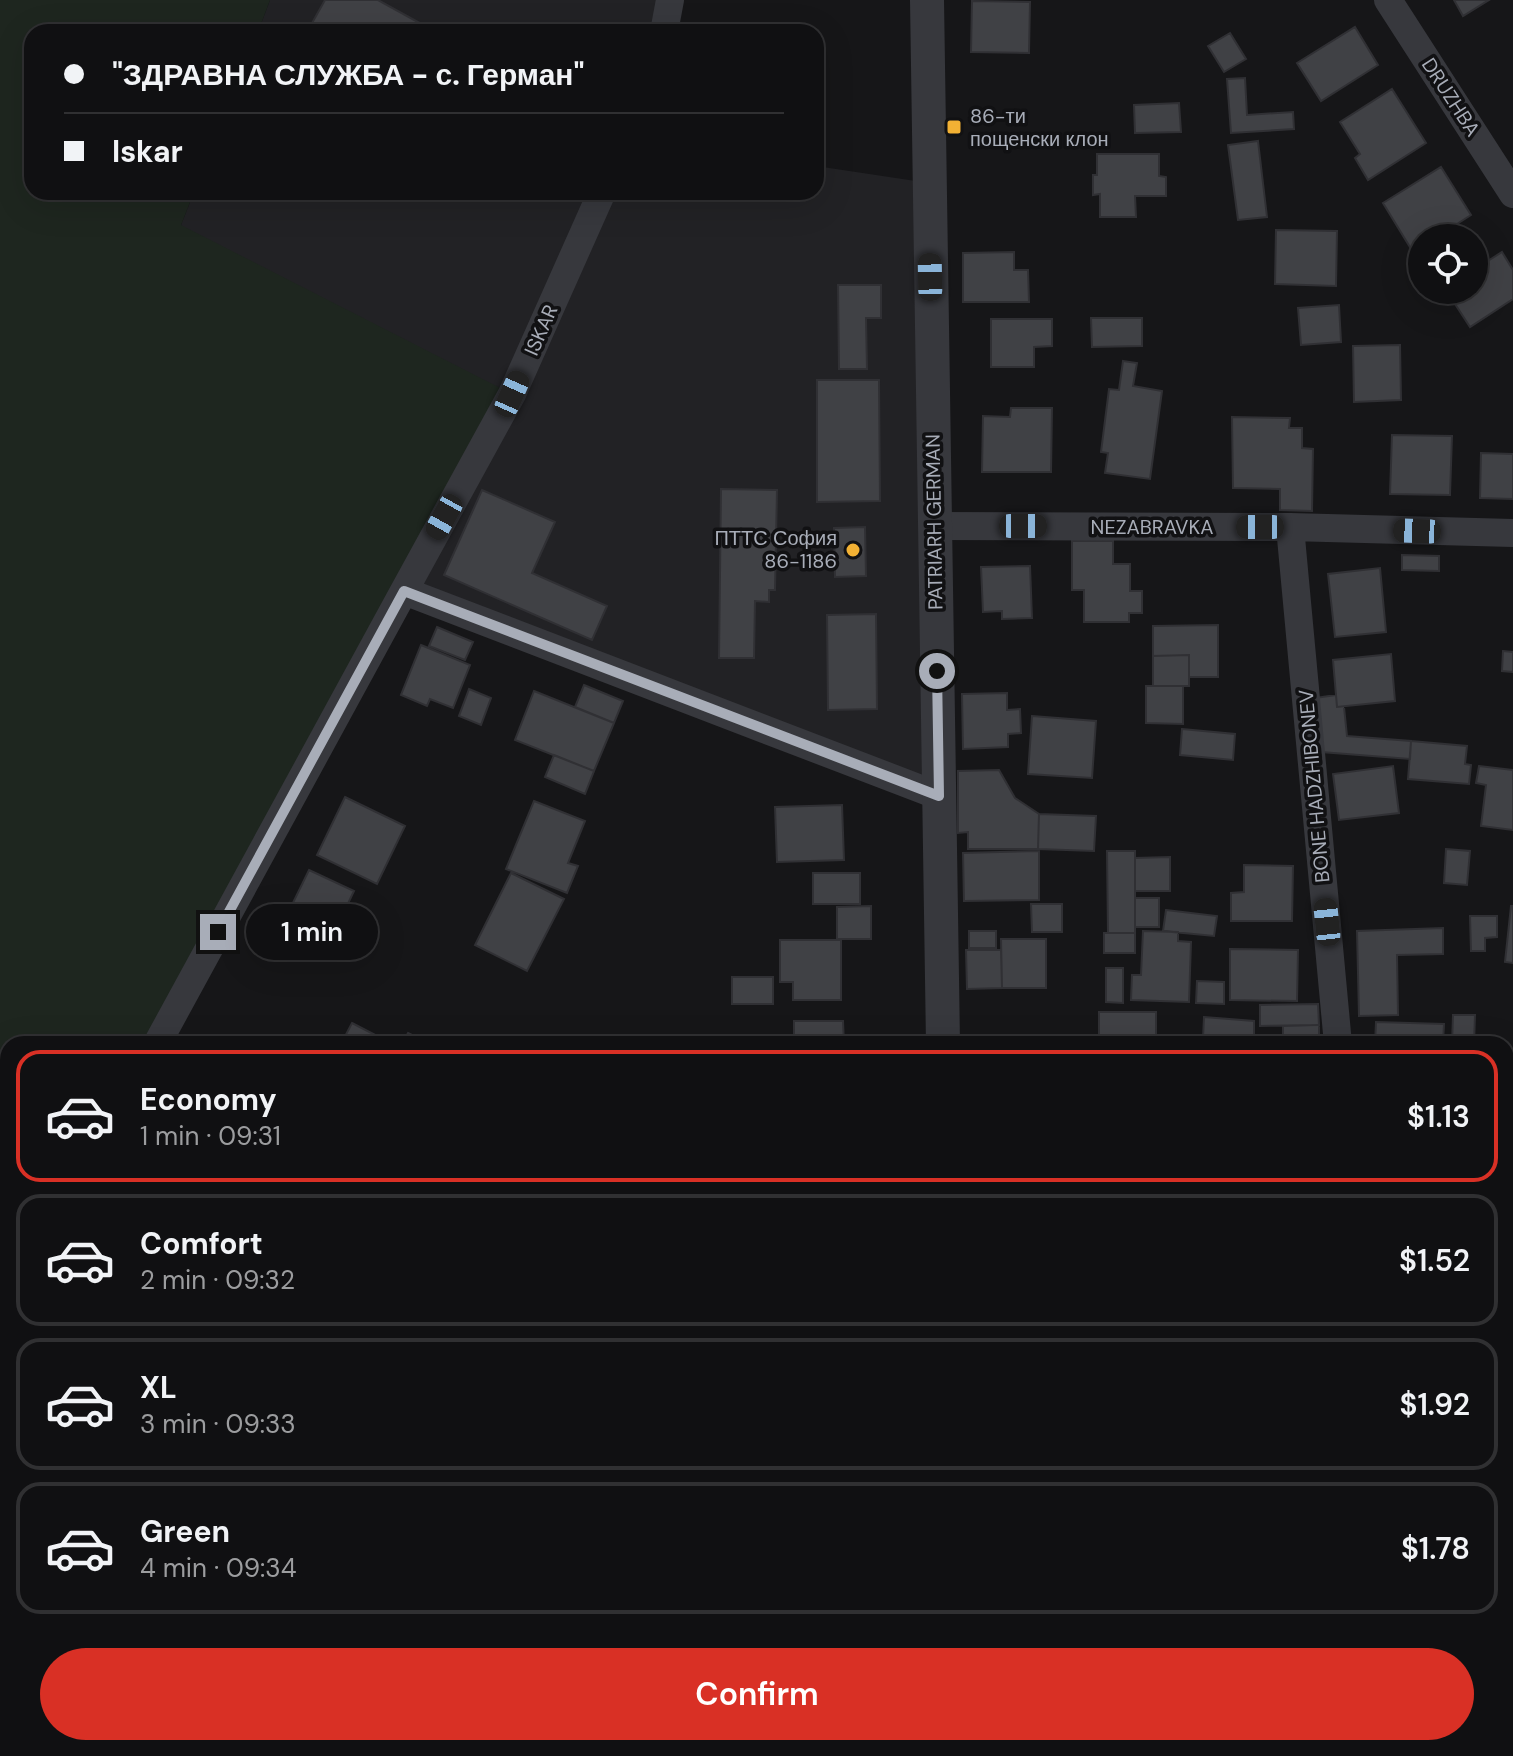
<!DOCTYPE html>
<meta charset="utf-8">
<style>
body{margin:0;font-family:"DM Sans",sans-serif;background:#1e1e20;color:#f1f3f6;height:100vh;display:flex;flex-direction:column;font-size:30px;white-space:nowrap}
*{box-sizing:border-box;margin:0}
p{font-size:26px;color:#9c9d9f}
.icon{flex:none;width:44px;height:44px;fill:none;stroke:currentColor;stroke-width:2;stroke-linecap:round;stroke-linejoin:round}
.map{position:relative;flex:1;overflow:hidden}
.panel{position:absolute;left:0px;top:1036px;width:1514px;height:720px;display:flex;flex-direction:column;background:#101012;border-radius:24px 24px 0 0;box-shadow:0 8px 32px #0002,0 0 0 2px #303032}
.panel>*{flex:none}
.hud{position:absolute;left:24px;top:24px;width:800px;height:176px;border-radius:24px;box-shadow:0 8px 32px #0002,0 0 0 2px #303032;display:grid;align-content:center;height:176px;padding:0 40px;background:#101012}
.tools{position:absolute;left:1408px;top:224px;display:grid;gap:16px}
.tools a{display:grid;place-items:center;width:80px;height:80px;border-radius:50%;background:#101012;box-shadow:0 8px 32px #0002,0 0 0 2px #303032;font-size:40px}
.end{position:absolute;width:36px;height:36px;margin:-18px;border:10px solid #a8adb8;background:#111;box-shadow:0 0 0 4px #111}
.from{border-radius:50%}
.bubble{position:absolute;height:56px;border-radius:28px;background:#101012;box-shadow:0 8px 32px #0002,0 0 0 2px #303032;font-size:26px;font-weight:600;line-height:56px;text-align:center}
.car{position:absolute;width:24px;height:48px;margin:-24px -12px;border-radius:10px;box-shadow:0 0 6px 2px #0007;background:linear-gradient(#222 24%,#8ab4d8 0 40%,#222 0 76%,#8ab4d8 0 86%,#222 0)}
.hud b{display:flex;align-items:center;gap:28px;height:76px;font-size:30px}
.hud b+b{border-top:2px solid #303032}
.hud i{width:20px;height:20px;background:#f1f3f6}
ul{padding:14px 0 0;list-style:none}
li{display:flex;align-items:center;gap:24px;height:132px;margin:0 16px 12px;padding:0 24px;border:4px solid #303032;border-radius:24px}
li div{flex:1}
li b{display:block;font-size:30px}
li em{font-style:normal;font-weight:600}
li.selected{border-color:#d93025}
li>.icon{width:72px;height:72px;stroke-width:1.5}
.cta{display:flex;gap:16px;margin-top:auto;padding:16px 40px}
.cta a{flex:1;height:92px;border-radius:48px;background:#d93025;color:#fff;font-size:32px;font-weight:600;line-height:92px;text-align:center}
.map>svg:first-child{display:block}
</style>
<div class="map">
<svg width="1513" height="1756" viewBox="0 0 1513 1756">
<rect width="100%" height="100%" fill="#161618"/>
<path fill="#222225" d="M270 0H670L664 32H258Z
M816 166 929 183 939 796 404 591 181 225 194 192H816Z"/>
<path fill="#1e261f" d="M0 0H270L258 32H32V192H194L181 225 512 394 157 1044H8V1319L0 1333Z"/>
<path fill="#404145" stroke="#303034" stroke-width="2" d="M325 0H378L436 32H307Z
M1454 0H1489L1463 16Z
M972 1 1030 2 1029 53 971 52Z
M1355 27 1378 65 1321 101 1297 63Z
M1230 33 1246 59 1224 72 1208 46Z
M1245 78 1247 115 1293 112 1294 129 1231 133 1227 79Z
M1392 89 1426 143 1368 180 1355 158 1360 154 1340 122Z
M1179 103 1181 132 1135 133 1134 105Z
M1258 141 1267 217 1238 220 1228 145Z
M1097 154H1159V176L1166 177V196H1135L1136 217H1100V194L1093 195V175H1097Z
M1441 167 1471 215 1435 238H1422V246L1413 252 1383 203Z
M1276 230 1337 231 1336 286 1275 284Z
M1014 252V270H1028L1029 302H963V253Z
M1502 252 1513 270V299L1470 327 1446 290H1474V261L1479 258 1483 264Z
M838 285H881V318H866L867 369H839Z
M1339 305 1341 342 1301 345 1298 308Z
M1091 318H1142V346L1092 347Z
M991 319H1052V346L1034 347V367H991Z
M1400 345 1401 400 1354 402 1353 346Z
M1123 361 1137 363 1133 386 1162 391 1150 479 1105 473 1108 453 1101 452 1109 389 1119 390Z
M817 380H879L880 501 817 502Z
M1011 408H1052L1051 472H982L983 416 1010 417Z
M1232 417 1290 418 1289 428H1302V448L1313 449 1312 511 1280 510V489L1233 488Z
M1392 435 1452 436 1450 495 1390 494Z
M1481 453 1513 454V499L1480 498Z
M721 489 777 490 775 590H769V602L755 601 754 658H719Z
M482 490 555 522 532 573 607 606 592 640 444 575Z
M865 527 866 576 835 577 834 528Z
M1072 541H1113V564H1130V591H1142V613H1129V622H1084V590H1072Z
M1402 555 1439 556V571L1402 570Z
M1030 566 1032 618 1002 619V611L983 612 981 567Z
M1380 568 1386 632 1335 637 1328 574Z
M876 614 877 709 828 710 827 615Z
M1218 625V677H1189V655L1153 656V626Z
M437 627 473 642 465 660 429 646Z
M421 645 470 665 453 708 430 699 427 706 401 695Z
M1503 651 1513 652V672L1502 671Z
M1391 654 1395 701 1337 707 1333 660Z
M1189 655V686H1153V656Z
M584 685 623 701 614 723 575 707Z
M1146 686H1183V724L1146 723Z
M469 689 491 698 481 725 459 716Z
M534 691 614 723 594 771 515 740Z
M1007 693V710L1020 709 1021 733 1008 734V747L963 749 962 694Z
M1336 695 1337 707H1344L1347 736 1411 741 1410 759 1321 752 1315 698Z
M1032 716 1096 721 1092 778 1028 774Z
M1182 729 1235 734 1233 760 1180 755Z
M1411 741 1467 746 1465 764 1471 765 1469 784 1408 779Z
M554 755 594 771 585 794 545 777Z
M1393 766 1399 813 1339 820 1333 774Z
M1479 766 1513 770V830L1481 826 1486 785 1476 783Z
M999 770 1015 798 1039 814 1038 849H968V832L958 833V771Z
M345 797 405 826 377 884 317 855Z
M534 801 585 821 568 863 578 866 567 893 506 869Z
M842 805 844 860 777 862 775 807Z
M1039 814 1096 816 1094 851 1038 849Z
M1446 849 1470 851 1467 885 1444 883Z
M1039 851V900L964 901 963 853Z
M1107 851H1135V933H1108Z
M1170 857V891H1135V858Z
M1244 865 1293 866 1292 921H1231V893L1244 892Z
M309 870 354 891 331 939 286 917Z
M511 873 564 899 527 971 475 945Z
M813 873H860V904H813Z
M1135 898H1159V927H1135Z
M1031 904H1062V932H1032Z
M871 906V939H837V907Z
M1511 906H1513V963L1505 962Z
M1166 910 1217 916 1214 936 1163 931Z
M1470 916H1497V937L1485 938V951H1471Z
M1443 928V954L1397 955 1398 1015 1359 1016 1357 931Z
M969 931H996V948H969Z
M1143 931 1178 932V941L1191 942 1189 1002 1131 1000 1132 975H1141Z
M1104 933H1135V953H1104Z
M1001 939H1046V988H1002Z
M780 940H841V1000H793V982H780Z
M1230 949 1298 950 1297 1001 1230 1000Z
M966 950H1001L1002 988 967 989Z
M1106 968H1123V1003L1106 1002Z
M732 977H773V1004H732Z
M1197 981 1224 982V1004L1196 1003Z
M1318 1004 1319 1025 1260 1026V1005Z
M1099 1012H1156V1044H1106V1040L1099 1041Z
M1453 1015H1475L1474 1044H1452Z
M1204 1017 1254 1021V1044H1194V1038H1203Z
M794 1021H843L844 1044H794Z
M1376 1022 1444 1024 1443 1044H1375Z
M352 1023 387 1041 386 1044H341Z
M1319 1025V1044H1283V1026Z
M408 1033 430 1044H402Z
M1511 1167 1513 1168V1213H1506Z
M0 1459 8 1463V1529L0 1543Z
M8 1717V1748H18L13 1755 0 1746V1729Z
M72 1748H113L126 1756H67Z
M245 1748H312L307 1756H254Z
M399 1748H464L460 1756H413Z
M748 1748H774L770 1756Z"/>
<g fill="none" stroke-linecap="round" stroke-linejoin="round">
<path stroke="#37383d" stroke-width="28" d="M1388 0 1513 194
M664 32 670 0
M934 526 1290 527 1513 533
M1290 527 1338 1044
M404 591 512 394 602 192
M157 1044 404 591 939 796
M1506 1132H1513
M0 1333 8 1319
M0 1629 8 1634
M180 1748 192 1756
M930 1754 1419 1755
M350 1756 354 1748
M858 1756 863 1748"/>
<path stroke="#37383d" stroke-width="34" d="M927 0 943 1044
M930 1756V1748"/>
</g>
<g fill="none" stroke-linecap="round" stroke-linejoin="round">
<path stroke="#a8adb8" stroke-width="10" d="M218 932 404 591 939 796 937 671"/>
</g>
<g fill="#f2b134" stroke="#111113" stroke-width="3">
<rect x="946" y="119" width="16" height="16" rx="4"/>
<circle cx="853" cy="550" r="8"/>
</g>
<g text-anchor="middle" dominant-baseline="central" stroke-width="7" stroke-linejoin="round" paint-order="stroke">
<g font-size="20" fill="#a8adb8" stroke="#111113">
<text transform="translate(1451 97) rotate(57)">DRUZHBA</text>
<text transform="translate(541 330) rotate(-66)">ISKAR</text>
<text transform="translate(934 522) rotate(-91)">PATRIARH GERMAN</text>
<text x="1152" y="527">NEZABRAVKA</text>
<text transform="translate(1314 786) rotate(-95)">BONE HADZHIBONEV</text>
</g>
<g font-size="20" fill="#a8adb8" stroke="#111113" text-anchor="start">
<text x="970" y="116">86-ти<tspan x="970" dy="23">пощенски клон</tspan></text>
<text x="837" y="538" text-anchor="end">ПТТС София<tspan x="837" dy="23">86-1186</tspan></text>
</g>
</g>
</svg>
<div class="tools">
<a><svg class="icon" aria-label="locate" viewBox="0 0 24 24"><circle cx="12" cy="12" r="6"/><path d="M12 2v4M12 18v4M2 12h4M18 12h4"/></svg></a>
</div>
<i class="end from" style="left:937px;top:671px"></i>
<i class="end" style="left:218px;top:932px"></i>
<div class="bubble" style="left:246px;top:904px;width:132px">1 min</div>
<i class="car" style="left:930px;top:277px;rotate:359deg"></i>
<i class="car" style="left:512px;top:394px;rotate:24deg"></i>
<i class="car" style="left:444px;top:517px;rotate:209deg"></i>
<i class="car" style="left:1023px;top:526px;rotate:90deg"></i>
<i class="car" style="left:1260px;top:527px;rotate:270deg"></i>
<i class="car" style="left:1417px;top:531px;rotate:272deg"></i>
<i class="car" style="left:1327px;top:922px;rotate:354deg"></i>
<div class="hud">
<b><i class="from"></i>&quot;ЗДРАВНА СЛУЖБА - с. Герман&quot;</b>
<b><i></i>Iskar</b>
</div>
<section class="panel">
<ul>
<li class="selected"><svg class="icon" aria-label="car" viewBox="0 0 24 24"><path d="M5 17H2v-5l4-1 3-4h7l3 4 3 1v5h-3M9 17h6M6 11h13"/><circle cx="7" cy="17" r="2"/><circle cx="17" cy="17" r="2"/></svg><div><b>Economy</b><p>1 min · 09:31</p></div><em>$1.13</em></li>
<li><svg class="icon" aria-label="car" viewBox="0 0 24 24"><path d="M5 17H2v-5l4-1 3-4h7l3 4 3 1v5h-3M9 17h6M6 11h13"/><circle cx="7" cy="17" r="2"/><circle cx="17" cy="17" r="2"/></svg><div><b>Comfort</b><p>2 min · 09:32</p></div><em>$1.52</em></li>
<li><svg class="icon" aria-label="car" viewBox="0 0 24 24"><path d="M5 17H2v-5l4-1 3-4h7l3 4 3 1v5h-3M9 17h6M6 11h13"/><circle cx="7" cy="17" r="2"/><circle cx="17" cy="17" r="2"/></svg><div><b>XL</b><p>3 min · 09:33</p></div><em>$1.92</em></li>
<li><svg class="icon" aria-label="car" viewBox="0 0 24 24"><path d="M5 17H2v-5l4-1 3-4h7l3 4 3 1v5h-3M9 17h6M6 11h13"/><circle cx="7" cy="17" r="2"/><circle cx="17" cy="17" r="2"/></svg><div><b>Green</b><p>4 min · 09:34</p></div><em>$1.78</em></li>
</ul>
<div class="cta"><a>Confirm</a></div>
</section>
</div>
